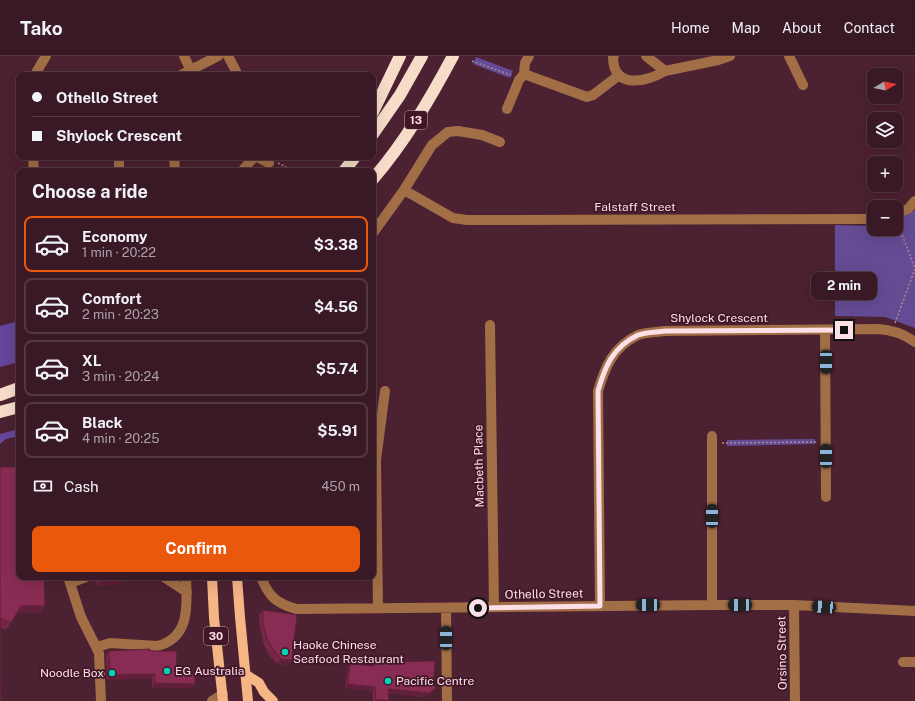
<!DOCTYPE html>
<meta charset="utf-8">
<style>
body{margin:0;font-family:"Public Sans",sans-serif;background:#40222d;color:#f1f3f6;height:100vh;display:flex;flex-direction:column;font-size:15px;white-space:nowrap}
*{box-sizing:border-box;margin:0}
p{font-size:13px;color:#aba0a7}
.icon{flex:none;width:22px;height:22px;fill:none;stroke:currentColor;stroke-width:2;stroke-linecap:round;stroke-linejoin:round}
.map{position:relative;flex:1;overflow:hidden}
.side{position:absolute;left:16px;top:112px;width:360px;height:412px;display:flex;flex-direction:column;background:#391925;border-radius:8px;box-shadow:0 4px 16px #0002,0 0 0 1px #533842}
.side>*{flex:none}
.banner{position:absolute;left:16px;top:16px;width:360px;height:88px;border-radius:8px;box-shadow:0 4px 16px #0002,0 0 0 1px #533842;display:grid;align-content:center;height:88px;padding:0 16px;background:#391925}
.needle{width:26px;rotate:80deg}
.tools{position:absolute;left:867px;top:12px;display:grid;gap:8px}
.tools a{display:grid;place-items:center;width:36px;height:36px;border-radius:8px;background:#391925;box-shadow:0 4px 16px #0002,0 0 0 1px #533842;font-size:20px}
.end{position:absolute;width:18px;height:18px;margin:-9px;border:5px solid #fddfe8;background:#111;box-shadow:0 0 0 2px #111}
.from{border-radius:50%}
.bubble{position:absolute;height:28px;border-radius:8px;background:#391925;box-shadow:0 4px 16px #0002,0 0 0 1px #533842;font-size:13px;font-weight:700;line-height:28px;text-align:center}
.car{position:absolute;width:12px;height:24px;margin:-12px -6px;border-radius:5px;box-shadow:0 0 3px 1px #0007;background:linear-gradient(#222 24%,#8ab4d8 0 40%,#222 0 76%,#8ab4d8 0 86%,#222 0)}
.banner b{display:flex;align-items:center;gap:14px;height:38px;font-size:15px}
.banner b+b{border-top:1px solid #533842}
.banner i{width:10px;height:10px;background:#f1f3f6}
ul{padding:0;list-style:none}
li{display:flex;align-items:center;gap:12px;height:56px;margin:0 8px 6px;padding:0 8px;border:2px solid #533842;border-radius:8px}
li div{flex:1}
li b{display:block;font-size:15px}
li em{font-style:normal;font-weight:700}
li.selected{border-color:#ea580c}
li>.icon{width:36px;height:36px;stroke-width:1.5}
h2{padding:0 16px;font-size:18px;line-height:48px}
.pay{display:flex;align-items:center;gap:10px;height:44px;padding:0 16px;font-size:15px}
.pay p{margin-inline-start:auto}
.cta{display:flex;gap:8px;margin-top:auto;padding:8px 16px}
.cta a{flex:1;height:46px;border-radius:8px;background:#ea580c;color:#fff;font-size:16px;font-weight:700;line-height:46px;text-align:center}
header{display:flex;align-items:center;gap:24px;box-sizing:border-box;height:56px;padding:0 20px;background:#391925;border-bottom:1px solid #533842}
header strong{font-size:19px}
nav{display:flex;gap:22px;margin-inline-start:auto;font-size:14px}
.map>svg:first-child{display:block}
</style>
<header>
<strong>Tako</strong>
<nav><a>Home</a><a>Map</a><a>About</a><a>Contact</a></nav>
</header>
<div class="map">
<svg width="915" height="645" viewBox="0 0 915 645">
<rect width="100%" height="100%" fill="#4c2131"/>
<path fill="#644b94" d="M476 1 513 15 510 22 473 8Z
M915 154V272L885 261 835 260V169L874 170V173H896V164Z
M815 383V388L727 390V384Z"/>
<path fill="#64469a" d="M19 265V306L0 311V270Z
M19 373V380L6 383 0 388V378Z"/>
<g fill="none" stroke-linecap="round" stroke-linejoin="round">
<path stroke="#ac8995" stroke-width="1.5" stroke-dasharray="2 2" stroke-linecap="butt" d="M472 5 511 19
M278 107 286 111 290 115
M898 168 915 213
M895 267 915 213
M722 387 816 386"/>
<path stroke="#a26e46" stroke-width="10" d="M184 0 193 19
M228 0 238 19
M614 0 613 1C613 34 646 26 665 15L646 0
M789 0 803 29
M665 15 718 4 730 0
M524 18 587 41 593 39 618 20
M36 19 37 15 46 0
M181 19 218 0
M507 53 519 24 524 18 525 7 529 0
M33 101 34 115
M119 101V115
M174 101 175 115
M257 101 269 107
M242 115 254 101
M404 134 453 162 467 164 874 163
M896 158 908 153 915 145
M373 177 404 134 432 89 448 76 458 75 482 79 500 86
M490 269 494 551
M825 274 826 441
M712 380V549
M68 521 81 561 99 597 101 645
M164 521 187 536
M261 521C269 541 276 547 296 553L712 549H794L915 555
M70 527 86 521
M794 549 795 645
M600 550 598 335C605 311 613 291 638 279 646 276 657 276 666 275L878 273C892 274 903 277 915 286
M378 552 376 404 385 335
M446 552 447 645
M97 591 110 587 157 590C191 582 187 547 186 521
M903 606H915
M212 645 223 638"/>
<path stroke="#f5b585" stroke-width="10" d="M212 521 214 562 223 645
M237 521 240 561 248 645
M245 618 259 627 264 636 273 645"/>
<path stroke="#f6dcc9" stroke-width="12" d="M373 56 400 0
M373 78 400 39 422 0
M344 115 355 101
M373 123C405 86 430 43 453 0
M0 339 19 332
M0 356 19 351"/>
</g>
<path fill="#762647" d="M0 411 45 550 40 557H17L6 574 0 571V645Z
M96 521H126L122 527 97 530Z
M263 554 292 604 288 609 277 608 269 599 264 589 260 572 259 559Z
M109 595H150L176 617 195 628 192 632H152V622L107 624 106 599Z
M375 606 431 627 436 632 433 635 426 641 388 637 389 644 388 645H373L372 635 345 632 348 612 350 608 372 610Z"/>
<path fill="#601f3a" d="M116 521H126L122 527 97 530 102 523Z
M21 550H45L40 557H16Z
M281 603 292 604 288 609 277 608Z
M155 618 152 622 107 624 110 619Z
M155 627 195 628 192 632H152Z
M348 628 375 631 372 635 345 632Z
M436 632 433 635 426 641 386 636 388 633Z
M376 644H389L388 645H375Z"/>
<path fill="#892c53" stroke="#601f3a" d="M0 411H19V521H44L45 550H21L11 567 0 562 1 645H0Z
M102 521H116L102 523Z
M263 554 297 559 292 604 281 603 273 593 267 583 263 567Z
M150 593V595H177L176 617 195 618V628L155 627V618L110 619 109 595Z
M435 605 434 619 431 627 436 632 429 637 388 633 389 644H376L375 631 348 628 350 608 374 610 375 606Z"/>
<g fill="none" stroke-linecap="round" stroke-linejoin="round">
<path stroke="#fddfe8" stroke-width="5" d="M478 552 600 550 598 335C605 310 613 291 638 279 646 276 657 276 666 275L844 274"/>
</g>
<g fill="#00d5b7" stroke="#411728" stroke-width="1.5">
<circle cx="285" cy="596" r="4"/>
<circle cx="167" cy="615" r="4"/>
<circle cx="112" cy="617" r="4"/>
<circle cx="388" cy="625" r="4"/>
</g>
<g text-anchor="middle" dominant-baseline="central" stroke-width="3.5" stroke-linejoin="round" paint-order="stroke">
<g fill="#411728" stroke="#c5a3ae" stroke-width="1">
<rect x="405" y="55" width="22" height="18" rx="3"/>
<rect x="204" y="571" width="24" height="18" rx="3"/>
</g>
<g font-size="11" font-weight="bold" fill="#fddfe8">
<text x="416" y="64">13</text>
<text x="216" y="580">30</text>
</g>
<g font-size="12" fill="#fddfe8" stroke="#411728">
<text x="635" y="151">Falstaff Street</text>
<text x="719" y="262">Shylock Crescent</text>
<text transform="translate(479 410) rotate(-91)">Macbeth Place</text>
<text transform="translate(544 538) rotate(-1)">Othello Street</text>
<text transform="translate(782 597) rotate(-91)">Orsino Street</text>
</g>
<g font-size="12" fill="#fddfe8" stroke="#411728" text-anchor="start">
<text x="293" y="589">Haoke Chinese<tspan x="293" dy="14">Seafood Restaurant</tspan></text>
<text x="175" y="615">EG Australia</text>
<text x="104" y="617" text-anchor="end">Noodle Box</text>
<text x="396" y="625">Pacific Centre</text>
</g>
</g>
</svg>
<div class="tools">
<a><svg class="needle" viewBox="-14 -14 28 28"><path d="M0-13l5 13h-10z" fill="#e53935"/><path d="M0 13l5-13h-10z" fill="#aba0a7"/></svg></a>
<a><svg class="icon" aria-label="layers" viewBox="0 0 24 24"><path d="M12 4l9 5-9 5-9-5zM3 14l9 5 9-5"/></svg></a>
<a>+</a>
<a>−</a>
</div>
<i class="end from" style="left:478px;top:552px"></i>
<i class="end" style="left:844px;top:274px"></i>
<div class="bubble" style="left:811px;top:216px;width:66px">2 min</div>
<i class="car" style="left:826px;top:306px;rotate:180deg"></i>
<i class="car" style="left:826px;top:400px;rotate:0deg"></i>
<i class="car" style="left:712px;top:460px;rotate:0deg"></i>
<i class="car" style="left:648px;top:549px;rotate:270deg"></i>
<i class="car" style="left:740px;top:549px;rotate:270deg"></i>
<i class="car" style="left:824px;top:551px;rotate:274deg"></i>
<i class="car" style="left:446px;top:582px;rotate:0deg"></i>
<div class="banner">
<b><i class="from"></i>Othello Street</b>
<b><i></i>Shylock Crescent</b>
</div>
<section class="side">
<h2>Choose a ride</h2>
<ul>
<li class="selected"><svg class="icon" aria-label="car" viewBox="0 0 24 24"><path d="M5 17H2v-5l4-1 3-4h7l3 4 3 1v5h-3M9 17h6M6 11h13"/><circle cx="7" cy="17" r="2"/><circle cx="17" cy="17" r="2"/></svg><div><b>Economy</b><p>1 min · 20:22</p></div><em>$3.38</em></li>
<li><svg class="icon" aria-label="car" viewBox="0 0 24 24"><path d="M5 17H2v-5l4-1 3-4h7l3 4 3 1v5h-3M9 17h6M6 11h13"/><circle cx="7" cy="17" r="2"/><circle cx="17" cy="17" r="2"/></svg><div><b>Comfort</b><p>2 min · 20:23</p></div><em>$4.56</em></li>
<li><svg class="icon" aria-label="car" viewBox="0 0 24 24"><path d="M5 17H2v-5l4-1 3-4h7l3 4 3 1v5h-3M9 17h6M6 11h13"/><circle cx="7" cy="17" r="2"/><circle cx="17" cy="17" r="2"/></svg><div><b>XL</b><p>3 min · 20:24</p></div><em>$5.74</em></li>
<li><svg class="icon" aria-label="car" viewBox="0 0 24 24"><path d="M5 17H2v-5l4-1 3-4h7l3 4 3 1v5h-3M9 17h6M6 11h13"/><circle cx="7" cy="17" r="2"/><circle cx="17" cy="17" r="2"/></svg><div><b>Black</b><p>4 min · 20:25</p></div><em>$5.91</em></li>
</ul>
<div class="pay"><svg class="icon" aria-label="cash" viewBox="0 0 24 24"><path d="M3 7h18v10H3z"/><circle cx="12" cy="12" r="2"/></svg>Cash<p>450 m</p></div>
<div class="cta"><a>Confirm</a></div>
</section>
</div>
